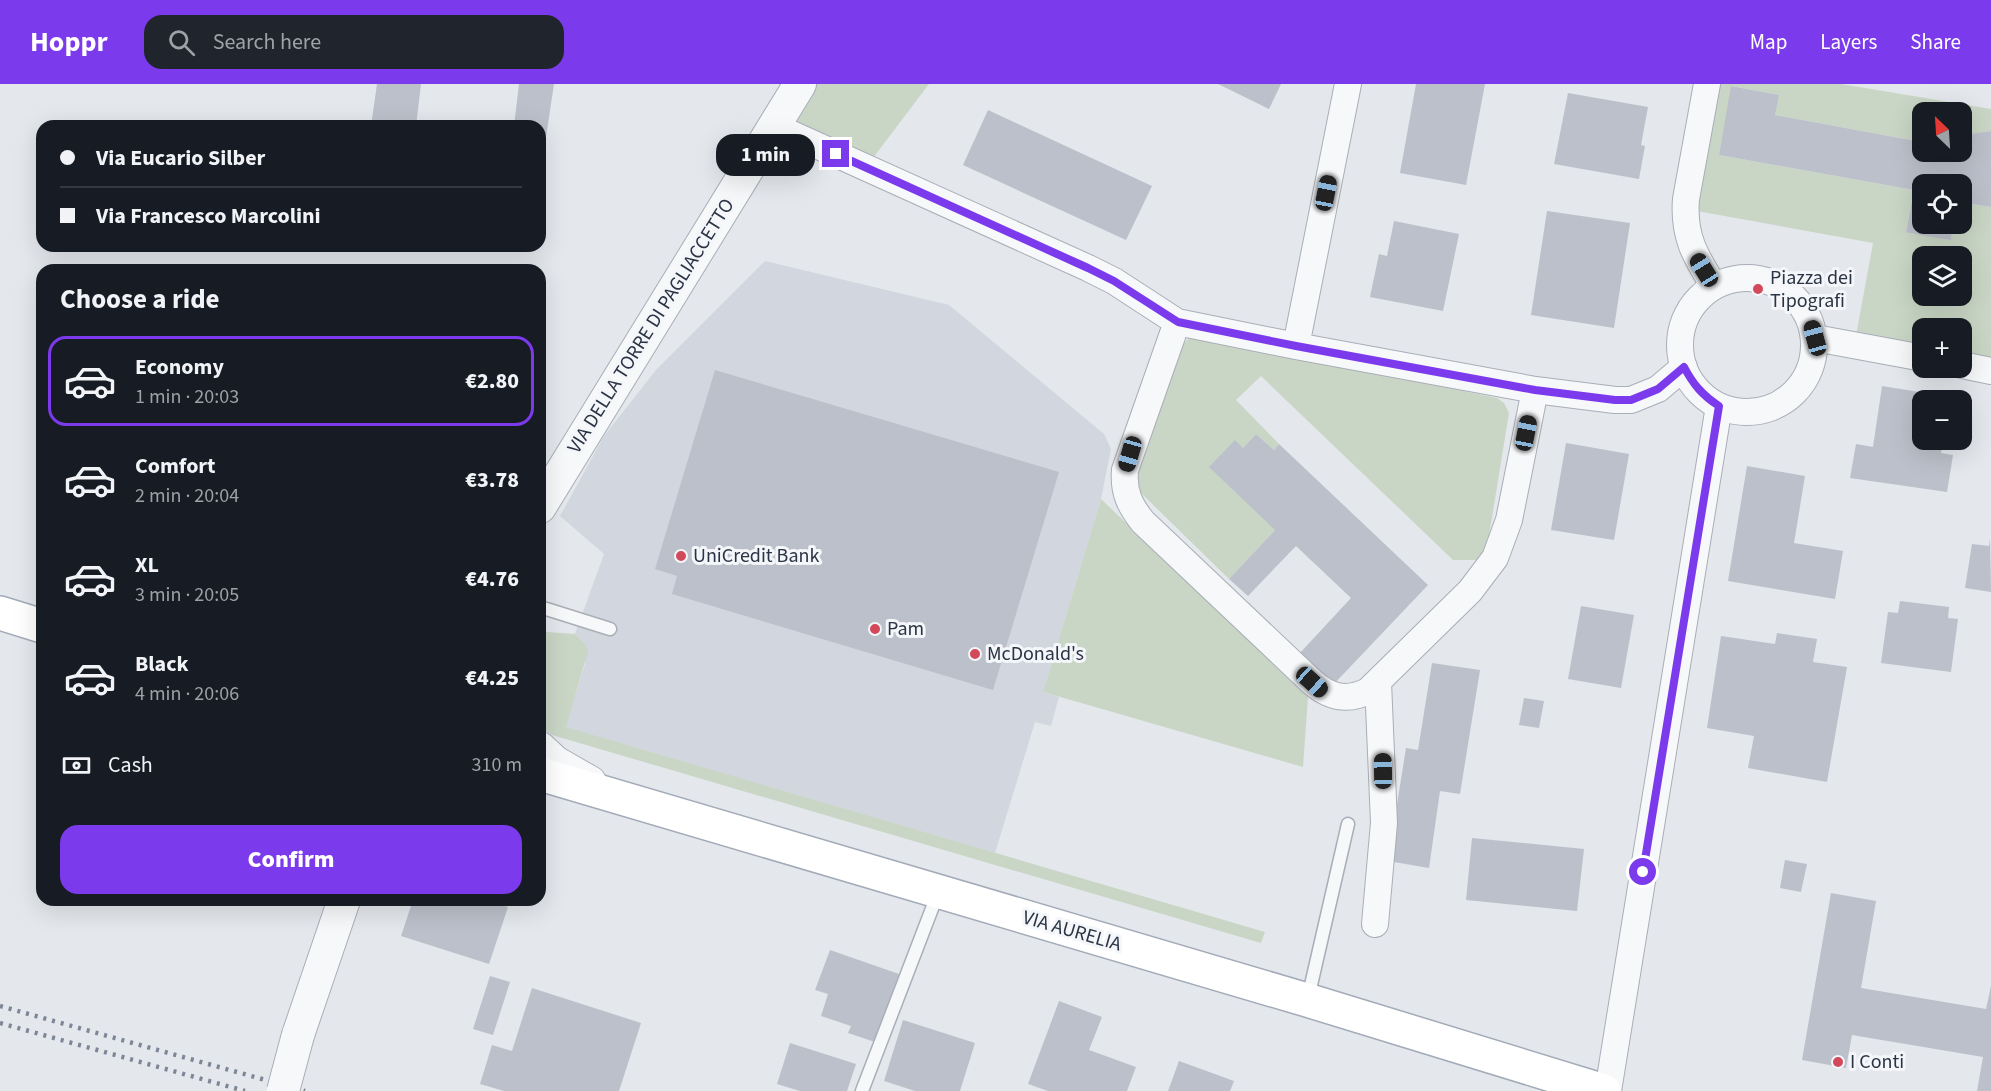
<!DOCTYPE html>
<meta charset="utf-8">
<style>
body{margin:0;font-family:"Source Sans 3",sans-serif;background:#20242c;color:#f1f3f6;height:100vh;display:flex;flex-direction:column;font-size:22px;white-space:nowrap}
*{box-sizing:border-box;margin:0}
p{font-size:20px;color:#9ea1a6}
.icon{flex:none;width:33px;height:33px;fill:none;stroke:currentColor;stroke-width:2;stroke-linecap:round;stroke-linejoin:round}
.map{position:relative;flex:1;overflow:hidden}
.sheet{position:absolute;left:36px;top:180px;width:510px;height:642px;display:flex;flex-direction:column;background:#171b24;border-radius:18px;box-shadow:0 6px 24px #0002}
.sheet>*{flex:none}
.guide{position:absolute;left:36px;top:36px;width:510px;height:132px;border-radius:18px;box-shadow:0 6px 24px #0002;display:grid;align-content:center;height:132px;padding:0 24px;background:#171b24}
.needle{width:39px;rotate:335deg}
.buttons{position:absolute;left:1912px;top:18px;display:grid;gap:12px}
.buttons a{display:grid;place-items:center;width:60px;height:60px;border-radius:12px;background:#171b24;box-shadow:0 6px 24px #0002;font-size:30px}
.end{position:absolute;width:27px;height:27px;margin:-14px;border:8px solid #7c3aed;background:#fff;box-shadow:0 0 0 3px #fff}
.from{border-radius:50%}
.bubble{position:absolute;height:42px;border-radius:18px;background:#171b24;box-shadow:0 6px 24px #0002;font-size:20px;font-weight:800;line-height:42px;text-align:center}
.car{position:absolute;width:18px;height:36px;margin:-18px -9px;border-radius:8px;box-shadow:0 0 4px 2px #0007;background:linear-gradient(#222 24%,#8ab4d8 0 40%,#222 0 76%,#8ab4d8 0 86%,#222 0)}
.guide b{display:flex;align-items:center;gap:21px;height:57px;font-size:22px}
.guide b+b{border-top:2px solid #363941}
.guide i{width:15px;height:15px;background:#f1f3f6}
ul{padding:0;list-style:none}
li{display:flex;align-items:center;gap:18px;height:90px;margin:0 12px 9px;padding:0 12px;border:3px solid transparent;border-radius:18px}
li div{flex:1}
li b{display:block;font-size:22px}
li em{font-style:normal;font-weight:800}
li.current{border-color:#7c3aed}
li>.icon{width:54px;height:54px;stroke-width:1.5}
h2{padding:0 24px;font-size:27px;line-height:72px}
.pay{display:flex;align-items:center;gap:15px;height:66px;padding:0 24px;font-size:22px}
.pay p{margin-inline-start:auto}
.primary-button{display:flex;gap:12px;margin-top:auto;padding:12px 24px}
.primary-button a{flex:1;height:69px;border-radius:18px;background:#7c3aed;color:#fff;font-size:24px;font-weight:800;line-height:69px;text-align:center}
header{display:flex;align-items:center;gap:36px;box-sizing:border-box;height:84px;padding:0 30px;background:#7c3aed;color:#fff}
header strong{font-size:28px}
nav{display:flex;gap:33px;margin-inline-start:auto;font-size:21px}
.search{width:420px;height:54px;background:#20242c;display:flex;align-items:center;gap:15px;box-sizing:border-box;padding:0 21px;border-radius:18px;color:#9ea1a6;font-size:22px}
.map>svg:first-child{display:block}
</style>
<header>
<strong>Hoppr</strong>
<div class="search"><svg class="icon" aria-label="search" viewBox="0 0 24 24"><circle cx="10" cy="10" r="6"/><path d="M15 15l6 6"/></svg>Search here</div>
<nav><a>Map</a><a>Layers</a><a>Share</a></nav>
</header>
<div class="map">
<svg width="1991" height="1007" viewBox="0 0 1991 1007">
<rect width="100%" height="100%" fill="#e4e7ec"/>
<path fill="#d2d6de" d="M765 177 949 221 1104 350 1111 365 1101 415 1043 608 1059 613 1051 642 1035 638 995 769 565 643 585 580V560L575 550 604 470 560 432 604 352 656 286Z"/>
<path fill="#c9d6c5" fill-rule="evenodd" d="M814 0H929L873 74 791 37Z
M1720 0H1841L1991 25V47L1962 51V28H1923V44H1919L1916 57 1775 31 1778 11 1732 2 1719 71 1914 106 1906 147 1951 156 1953 140H1962V125H1964L1965 119 1991 123V276L1962 271V244H1923V264L1856 252 1873 159 1697 127ZM1923 172H1962V212H1923Z
M1197 252 1497 314 1504 319 1509 329 1485 476H1453L1261 292 1236 316 1279 360 1274 366 1256 350 1243 364 1235 357 1275 446 1229 495 1141 409 1137 403V394L1182 261 1189 254Z
M1101 415 1308 613 1303 683 1043 608Z
M547 548 575 550 585 560 588 567 566 643 1265 848 1261 859 552 651 540 643V549Z"/>
<path fill="#bbc0ca" d="M377 0H421L416 42H371Z
M519 0H554L541 86 540 42H514Z
M1218 0H1281L1269 25Z
M1416 0H1485L1466 101 1400 89Z
M1731 2 1779 11 1775 31 1916 57 1919 44H1923V68H1962V51L1991 47V123L1965 119 1964 125H1962V100H1923V140H1953L1951 156 1926 152 1906 148 1914 106 1719 71Z
M1568 9 1648 23 1641 61 1645 62 1639 95 1554 80Z
M988 26 1152 102 1126 156 963 81Z
M1547 127 1630 139 1614 244 1531 231Z
M1394 137 1459 150 1443 227 1370 213 1379 170 1387 172Z
M715 286 1059 388 993 606 672 510 677 492 655 485Z
M1882 302 1950 313 1949 316H1923V356H1943L1941 369 1953 371 1947 408 1850 394 1856 360 1873 363Z
M1256 350 1274 366 1279 360 1428 501 1332 602 1299 570 1351 514 1296 462 1248 512 1229 495 1275 446 1209 383 1235 356 1243 364Z
M1566 359 1629 370 1614 456 1551 446Z
M1747 382 1805 392 1794 459 1843 467 1835 515 1728 497Z
M1990 455 1991 508 1965 504 1972 460 1989 462Z
M1900 517 1949 523 1948 534 1958 535 1951 588 1881 579 1888 528 1898 529Z
M1581 522 1634 531 1621 604 1568 595Z
M1777 549 1817 555 1813 578 1847 583 1827 698 1748 684 1754 652 1707 644 1721 552 1775 560Z
M1432 579 1480 586 1460 710 1440 707 1429 784 1388 777 1406 664 1418 666Z
M1524 614 1544 617 1539 644 1519 641Z
M1472 754 1584 765 1577 827 1466 816Z
M1785 776 1807 780 1801 808 1780 804Z
M1831 809 1876 817 1861 904 1986 925 1991 902V1007H1977L1983 973 1852 951 1846 984 1802 976Z
M413 816H485L508 823 489 880 401 852Z
M830 866 899 890 875 958 848 949 851 942 821 932 828 910 815 906Z
M490 892 510 898 493 951 473 945Z
M532 904 641 939 619 1007H504L480 1000 492 961 512 967Z
M1059 917 1102 933 1089 966 1136 983 1127 1007H1048L1028 1000Z
M903 936 975 959 960 1007H915L884 997Z
M790 959 856 980 847 1007H800L777 1000Z
M1179 977 1234 997 1230 1007H1168Z"/>
<g fill="none" stroke-linecap="round" stroke-linejoin="round">
<defs>
<path id="service" d="M540 523 610 545
M1308 914 1348 740
M862 1007 938 809"/>
<path id="minor" d="M1707 0 1686 115C1683 152 1695 172 1714 202
M774 42 1088 184 1114 197 1177 238 1296 262 1535 306 1615 316H1631L1658 305 1684 283
M1680 261a67 67 0 1 1 134 0a67 67 0 1 1-134 0Z
M1177 238 1125 386C1123 408 1130 422 1143 438L1312 598C1329 613 1346 618 1368 607L1470 507 1495 474 1509 436 1535 306
M1815 254 1923 274
M1296 262 1348 0
M1962 281 1991 287
M1375 840 1384 739 1378 598
M1608 1007 1719 322"/>
<path id="tertiary" d="M540 423 800 0
M540 664 555 678 590 698
M298 951 344 816"/>
<path id="primary" d="M0 529 42 542
M540 690 1307 916 1604 1007"/>
</defs>
<use href="#service" stroke="#a9aeb7" stroke-width="15"/>
<use href="#minor" stroke="#a9aeb7" stroke-width="28"/>
<use href="#tertiary" stroke="#a9aeb7" stroke-width="34"/>
<use href="#primary" stroke="#a3abb8" stroke-width="36"/>
<use href="#service" stroke="#f7f8fa" stroke-width="12"/>
<use href="#minor" stroke="#f7f8fa" stroke-width="26"/>
<use href="#tertiary" stroke="#f7f8fa" stroke-width="32"/>
<use href="#primary" stroke="#fff" stroke-width="33"/>
<path stroke="#7d8696" stroke-width="4.5" stroke-dasharray="3 6" stroke-linecap="butt" d="M0 922 305 1007
M0 939 245 1007"/>
<defs>
<path id="tertiary-bridge" d="M283 1007 298 951"/>
</defs>
<use href="#tertiary-bridge" stroke="#a9aeb7" stroke-width="34" stroke-linecap="butt"/>
<use href="#tertiary-bridge" stroke="#f7f8fa" stroke-width="32"/>
</g>
<g fill="none" stroke-linecap="round" stroke-linejoin="round">
<path stroke="#7c3aed" stroke-width="8" d="M836 70 1088 184 1114 197 1178 238 1296 262 1535 306 1615 316H1631L1658 305 1684 283C1693 300 1702 311 1719 322L1643 788"/>
</g>
<g fill="#d1495b" stroke="#f4f6f9" stroke-width="2">
<circle cx="1758" cy="205" r="6"/>
<circle cx="681" cy="472" r="6"/>
<circle cx="875" cy="545" r="6"/>
<circle cx="975" cy="570" r="6"/>
<circle cx="1838" cy="978" r="6"/>
</g>
<g text-anchor="middle" dominant-baseline="central" stroke-width="6" stroke-linejoin="round" paint-order="stroke">
<g font-size="20" fill="#2b3445" stroke="#f4f6f9" text-anchor="start">
<text x="1770" y="194">Piazza dei<tspan x="1770" dy="23">Tipografi</tspan></text>
<text x="693" y="472">UniCredit Bank</text>
<text x="887" y="545">Pam</text>
<text x="987" y="570">McDonald's</text>
<text x="1850" y="978">I Conti</text>
</g>
<g font-size="20" fill="#2b3445" stroke="#f4f6f9">
<text transform="translate(651 242) rotate(-58)">VIA DELLA TORRE DI PAGLIACCETTO</text>
<text transform="translate(1072 847) rotate(16)">VIA AURELIA</text>
</g>
</g>
</svg>
<div class="buttons">
<a><svg class="needle" viewBox="-14 -14 28 28"><path d="M0-13l5 13h-10z" fill="#e53935"/><path d="M0 13l5-13h-10z" fill="#9ea1a6"/></svg></a>
<a><svg class="icon" aria-label="locate" viewBox="0 0 24 24"><circle cx="12" cy="12" r="6"/><path d="M12 2v4M12 18v4M2 12h4M18 12h4"/></svg></a>
<a><svg class="icon" aria-label="layers" viewBox="0 0 24 24"><path d="M12 4l9 5-9 5-9-5zM3 14l9 5 9-5"/></svg></a>
<a>+</a>
<a>−</a>
</div>
<i class="end from" style="left:1643px;top:788px"></i>
<i class="end" style="left:836px;top:70px"></i>
<div class="bubble" style="left:716px;top:50px;width:99px">1 min</div>
<i class="car" style="left:1326px;top:109px;rotate:11deg"></i>
<i class="car" style="left:1704px;top:186px;rotate:328deg"></i>
<i class="car" style="left:1815px;top:254px;rotate:345deg"></i>
<i class="car" style="left:1526px;top:349px;rotate:11deg"></i>
<i class="car" style="left:1130px;top:370px;rotate:196deg"></i>
<i class="car" style="left:1312px;top:598px;rotate:132deg"></i>
<i class="car" style="left:1383px;top:687px;rotate:359deg"></i>
<div class="guide">
<b><i class="from"></i>Via Eucario Silber</b>
<b><i></i>Via Francesco Marcolini</b>
</div>
<section class="sheet">
<h2>Choose a ride</h2>
<ul>
<li class="current"><svg class="icon" aria-label="car" viewBox="0 0 24 24"><path d="M5 17H2v-5l4-1 3-4h7l3 4 3 1v5h-3M9 17h6M6 11h13"/><circle cx="7" cy="17" r="2"/><circle cx="17" cy="17" r="2"/></svg><div><b>Economy</b><p>1 min · 20:03</p></div><em>€2.80</em></li>
<li><svg class="icon" aria-label="car" viewBox="0 0 24 24"><path d="M5 17H2v-5l4-1 3-4h7l3 4 3 1v5h-3M9 17h6M6 11h13"/><circle cx="7" cy="17" r="2"/><circle cx="17" cy="17" r="2"/></svg><div><b>Comfort</b><p>2 min · 20:04</p></div><em>€3.78</em></li>
<li><svg class="icon" aria-label="car" viewBox="0 0 24 24"><path d="M5 17H2v-5l4-1 3-4h7l3 4 3 1v5h-3M9 17h6M6 11h13"/><circle cx="7" cy="17" r="2"/><circle cx="17" cy="17" r="2"/></svg><div><b>XL</b><p>3 min · 20:05</p></div><em>€4.76</em></li>
<li><svg class="icon" aria-label="car" viewBox="0 0 24 24"><path d="M5 17H2v-5l4-1 3-4h7l3 4 3 1v5h-3M9 17h6M6 11h13"/><circle cx="7" cy="17" r="2"/><circle cx="17" cy="17" r="2"/></svg><div><b>Black</b><p>4 min · 20:06</p></div><em>€4.25</em></li>
</ul>
<div class="pay"><svg class="icon" aria-label="cash" viewBox="0 0 24 24"><path d="M3 7h18v10H3z"/><circle cx="12" cy="12" r="2"/></svg>Cash<p>310 m</p></div>
<div class="primary-button"><a>Confirm</a></div>
</section>
</div>
